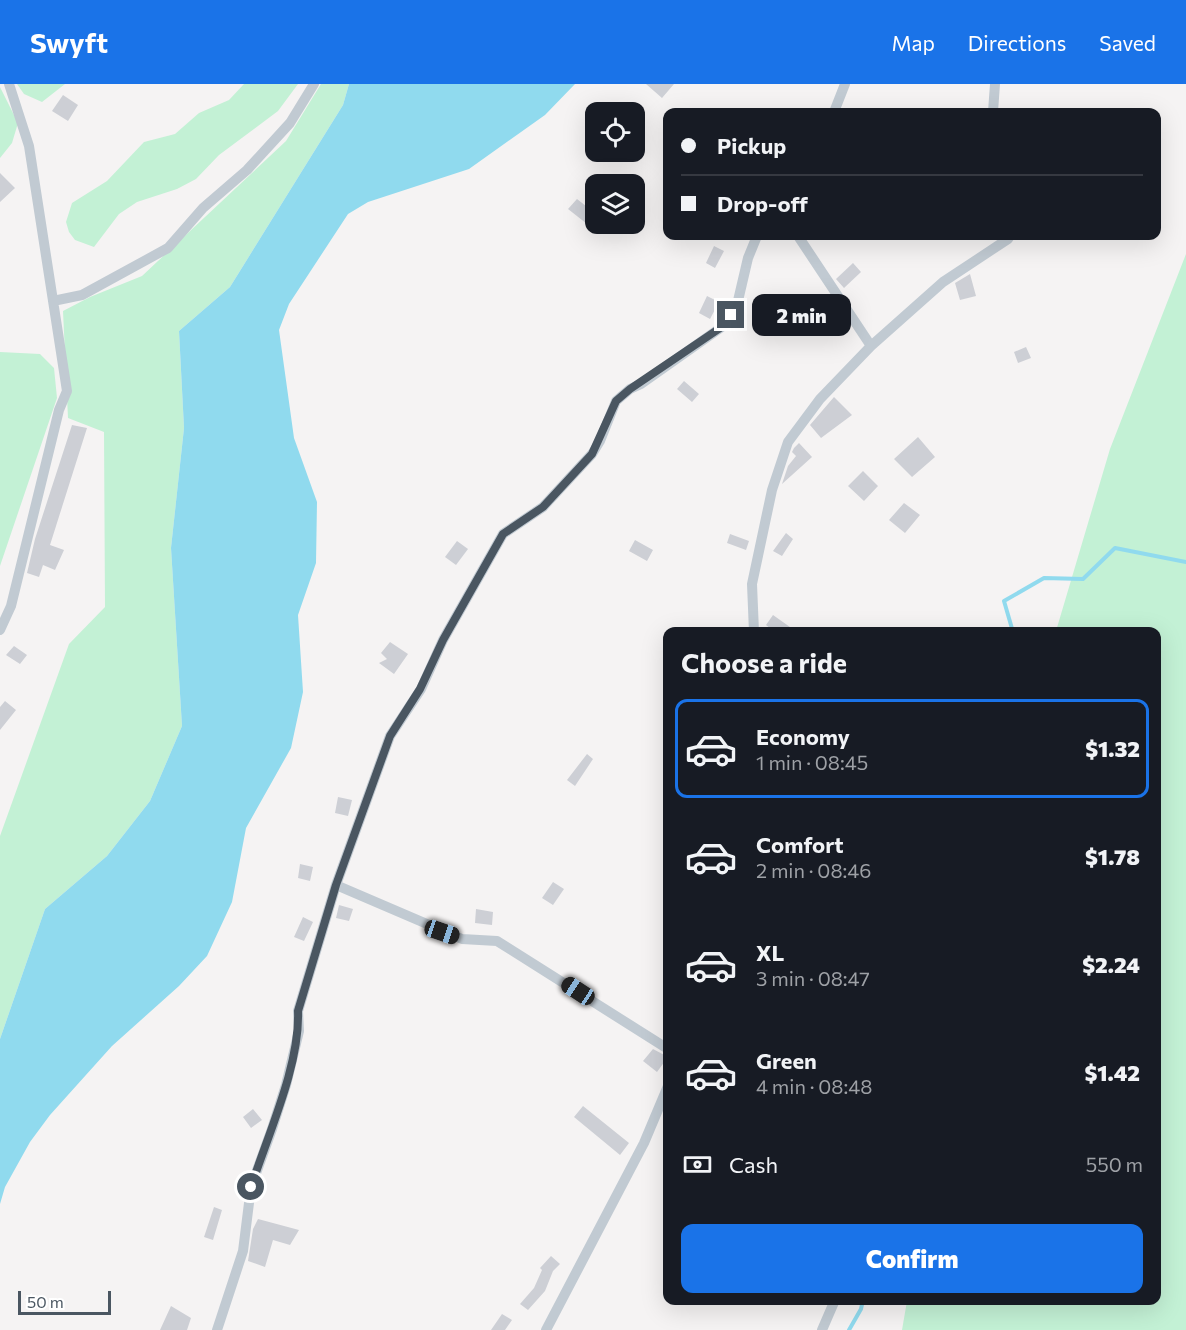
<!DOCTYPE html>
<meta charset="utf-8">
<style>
body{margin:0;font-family:Commissioner,sans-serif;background:#20242c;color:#f1f3f6;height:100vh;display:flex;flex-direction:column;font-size:22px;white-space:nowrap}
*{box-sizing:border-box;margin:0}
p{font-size:20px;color:#9ea1a6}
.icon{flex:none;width:33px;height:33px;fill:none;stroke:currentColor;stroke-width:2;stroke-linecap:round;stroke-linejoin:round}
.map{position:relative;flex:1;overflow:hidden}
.panel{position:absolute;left:663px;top:543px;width:498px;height:678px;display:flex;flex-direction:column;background:#171b24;border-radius:12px;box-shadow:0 6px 24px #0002}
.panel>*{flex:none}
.hud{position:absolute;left:663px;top:24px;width:498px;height:132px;border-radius:12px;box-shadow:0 6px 24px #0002;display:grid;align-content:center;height:132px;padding:0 18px;background:#171b24}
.tools{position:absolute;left:585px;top:18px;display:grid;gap:12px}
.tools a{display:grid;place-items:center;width:60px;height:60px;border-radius:12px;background:#171b24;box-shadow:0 6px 24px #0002;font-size:30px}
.scale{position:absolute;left:18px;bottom:15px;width:93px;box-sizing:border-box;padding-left:6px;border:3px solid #4a5661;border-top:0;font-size:16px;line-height:21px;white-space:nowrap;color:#4a5661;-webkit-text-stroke:4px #fff;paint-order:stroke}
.end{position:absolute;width:27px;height:27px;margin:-14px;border:8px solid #4a5661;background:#fff;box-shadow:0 0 0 3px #fff}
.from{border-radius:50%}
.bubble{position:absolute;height:42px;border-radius:12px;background:#171b24;box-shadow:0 6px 24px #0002;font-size:20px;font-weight:800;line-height:42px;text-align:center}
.car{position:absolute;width:18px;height:36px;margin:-18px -9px;border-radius:8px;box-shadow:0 0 4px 2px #0007;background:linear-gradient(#222 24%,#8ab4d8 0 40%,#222 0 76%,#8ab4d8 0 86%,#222 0)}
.hud b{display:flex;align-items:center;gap:21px;height:57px;font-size:22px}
.hud b+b{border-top:2px solid #363941}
.hud i{width:15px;height:15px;background:#f1f3f6}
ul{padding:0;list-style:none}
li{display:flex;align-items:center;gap:18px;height:99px;margin:0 12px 9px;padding:0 6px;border:3px solid transparent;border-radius:12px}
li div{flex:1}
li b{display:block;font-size:22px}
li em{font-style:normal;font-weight:800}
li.active{border-color:#1a73e8}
li>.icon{width:54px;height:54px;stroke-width:1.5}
h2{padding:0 18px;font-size:27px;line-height:72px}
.pay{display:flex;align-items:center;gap:15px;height:66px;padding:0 18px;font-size:22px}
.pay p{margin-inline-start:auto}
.primary-button{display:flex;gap:12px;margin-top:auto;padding:12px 18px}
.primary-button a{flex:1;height:69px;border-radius:12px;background:#1a73e8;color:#fff;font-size:24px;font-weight:800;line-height:69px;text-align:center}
header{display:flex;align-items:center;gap:36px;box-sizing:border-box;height:84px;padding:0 30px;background:#1a73e8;color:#fff}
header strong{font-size:28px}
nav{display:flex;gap:33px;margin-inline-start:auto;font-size:21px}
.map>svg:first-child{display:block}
</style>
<header>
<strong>Swyft</strong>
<nav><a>Map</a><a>Directions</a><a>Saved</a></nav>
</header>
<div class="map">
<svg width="1186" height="1246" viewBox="0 0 1186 1246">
<rect width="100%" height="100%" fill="#f5f3f3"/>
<path fill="#c3f1d5" d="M17 0H65L42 18 24 10Z
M244 0H298L278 27 219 71 196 95 177 105 137 118 119 130 94 163 75 156 69 148 66 138 72 119 107 97 144 58 175 50 199 29 229 16Z
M321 0H349L343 21 230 203 179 247 184 344 171 464 182 642 150 717 107 772 45 825 0 955V752L69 560 105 523 104 348 68 334 63 227 90 213 142 192 286 57Z
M0 3 18 39 12 59 0 74Z
M1186 170V1246H902L907 1217 1156 1216V548L1056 547 1110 365Z
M0 268 40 270 54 284 57 314 0 482Z"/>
<path fill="#90daee" d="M349 0H575L545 31 469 85 368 118 348 130 289 220 279 246 294 354 317 418 316 479 298 531 303 608 291 664 246 744 232 818 207 872 179 902 112 962 50 1031 30 1058 5 1103 0 1120V955L45 825 107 772 150 717 182 642 171 464 184 344 179 247 230 203 343 21Z"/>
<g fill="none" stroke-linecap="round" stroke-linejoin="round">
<path stroke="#90daee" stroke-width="4" d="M1013 548 1004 517 1044 494 1083 495 1115 464 1186 478
M849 1246 861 1225 863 1216"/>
</g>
<path fill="#cdcfd5" d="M646 0H674L662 14Z
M63 11 78 21 68 37 52 27Z
M0 89 15 104 0 118Z
M577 115 596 130V147L568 125Z
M714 162 724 167 715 184 706 179Z
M853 179 861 188 844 204 836 195Z
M970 190 976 212 960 216 955 199Z
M707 212 719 218 710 235 699 229Z
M1026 263 1031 274 1018 279 1014 268Z
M684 297 699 310 692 318 677 305Z
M834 313 852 331 821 354 810 341Z
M72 341 87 344 50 461 64 466 55 486 43 481 39 493 27 489 35 455Z
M918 353 935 373 912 393 894 375Z
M799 359 812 373 782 400 788 382 796 372 792 368 794 364Z
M863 387 878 402 864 417 848 402Z
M904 419 920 431 905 449 889 436Z
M786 449 793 455 782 472 773 467Z
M730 450 749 457 746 466 727 459Z
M635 456 653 466 647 477 629 467Z
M457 457 468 465 456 481 445 473Z
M773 531 797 548H775L766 541Z
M390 558 408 570 394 590 379 579 387 575 381 569Z
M14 562 27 571 20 580 6 571Z
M5 617 16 626 0 646V623Z
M587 670 593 675 575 702 567 696Z
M338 713 352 716 348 732 335 729Z
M300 780 313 783 310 797 298 794Z
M553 798 564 805 553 821 542 814Z
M339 821 353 825 349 837 336 834Z
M476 825 493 828 492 841 475 839Z
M303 833 313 838 304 857 294 853Z
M653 965 668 973 657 988 643 977Z
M583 1022 629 1059 620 1071 574 1033Z
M253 1025 262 1036 251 1044 243 1033Z
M214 1123 222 1126 213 1156 204 1153Z
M258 1135 299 1146 290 1161 273 1156 265 1183 248 1177 253 1145Z
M551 1172 560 1180 553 1187 545 1207 528 1226 520 1220 534 1204 542 1186 540 1184Z
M171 1222 191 1234 187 1246H160Z
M502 1230 512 1236 505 1246H491Z"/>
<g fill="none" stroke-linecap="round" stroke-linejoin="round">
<path stroke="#c1cad2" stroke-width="10" d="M834 28 845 0
M993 28 995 0
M798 152 871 262
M53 217 82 211 168 164 203 124 247 86 290 39 314 0
M0 546 11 522 59 326 67 307 29 62 9 0
M754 548 752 500 772 406 788 358 820 315 871 262 943 198 1008 155 1010 152
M336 801 462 855 497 857 668 965
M217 1246 243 1167 251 1103 272 1045 286 1001 299 947 298 927 336 801 390 652 421 605 443 556 503 450 543 423 592 370 600 357 616 317 630 305 641 300 726 240 737 221 748 174 757 152
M546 1246 644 1059 668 1002
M822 1246 835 1216"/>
</g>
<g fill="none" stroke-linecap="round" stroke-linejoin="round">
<path stroke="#4a5661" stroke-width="8" d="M251 1103C268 1050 300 982 298 927L336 801 390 652 420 605 443 556 503 450 543 423 592 370 616 317 630 305 726 240 731 231"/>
</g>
</svg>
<div class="tools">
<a><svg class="icon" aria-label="locate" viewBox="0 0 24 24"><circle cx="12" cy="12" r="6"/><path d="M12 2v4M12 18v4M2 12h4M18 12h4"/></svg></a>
<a><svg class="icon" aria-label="layers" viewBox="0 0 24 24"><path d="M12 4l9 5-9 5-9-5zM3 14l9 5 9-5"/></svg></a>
</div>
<div class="scale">50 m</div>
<i class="end from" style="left:251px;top:1103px"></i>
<i class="end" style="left:731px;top:231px"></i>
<div class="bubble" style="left:752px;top:210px;width:99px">2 min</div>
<i class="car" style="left:442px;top:848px;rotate:109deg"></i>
<i class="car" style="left:578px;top:907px;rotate:303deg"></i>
<div class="hud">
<b><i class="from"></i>Pickup</b>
<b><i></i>Drop-off</b>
</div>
<section class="panel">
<h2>Choose a ride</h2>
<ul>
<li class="active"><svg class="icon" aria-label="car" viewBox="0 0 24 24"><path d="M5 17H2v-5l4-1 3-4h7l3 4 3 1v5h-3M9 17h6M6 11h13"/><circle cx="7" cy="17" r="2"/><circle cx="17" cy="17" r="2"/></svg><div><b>Economy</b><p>1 min · 08:45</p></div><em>$1.32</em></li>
<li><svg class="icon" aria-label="car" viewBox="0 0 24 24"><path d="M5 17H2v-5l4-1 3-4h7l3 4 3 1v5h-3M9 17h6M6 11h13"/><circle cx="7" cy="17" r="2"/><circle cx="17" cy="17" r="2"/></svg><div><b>Comfort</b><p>2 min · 08:46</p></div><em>$1.78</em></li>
<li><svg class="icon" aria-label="car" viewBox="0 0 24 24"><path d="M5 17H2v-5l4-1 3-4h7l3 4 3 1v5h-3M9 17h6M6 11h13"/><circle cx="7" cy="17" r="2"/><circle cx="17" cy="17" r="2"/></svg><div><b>XL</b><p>3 min · 08:47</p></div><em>$2.24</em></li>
<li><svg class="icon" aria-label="car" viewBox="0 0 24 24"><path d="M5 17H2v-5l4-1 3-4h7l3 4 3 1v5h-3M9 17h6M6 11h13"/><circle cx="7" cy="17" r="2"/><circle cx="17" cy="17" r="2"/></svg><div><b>Green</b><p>4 min · 08:48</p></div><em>$1.42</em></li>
</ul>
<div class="pay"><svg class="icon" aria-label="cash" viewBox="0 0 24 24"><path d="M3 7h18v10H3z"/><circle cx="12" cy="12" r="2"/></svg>Cash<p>550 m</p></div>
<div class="primary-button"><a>Confirm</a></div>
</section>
</div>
